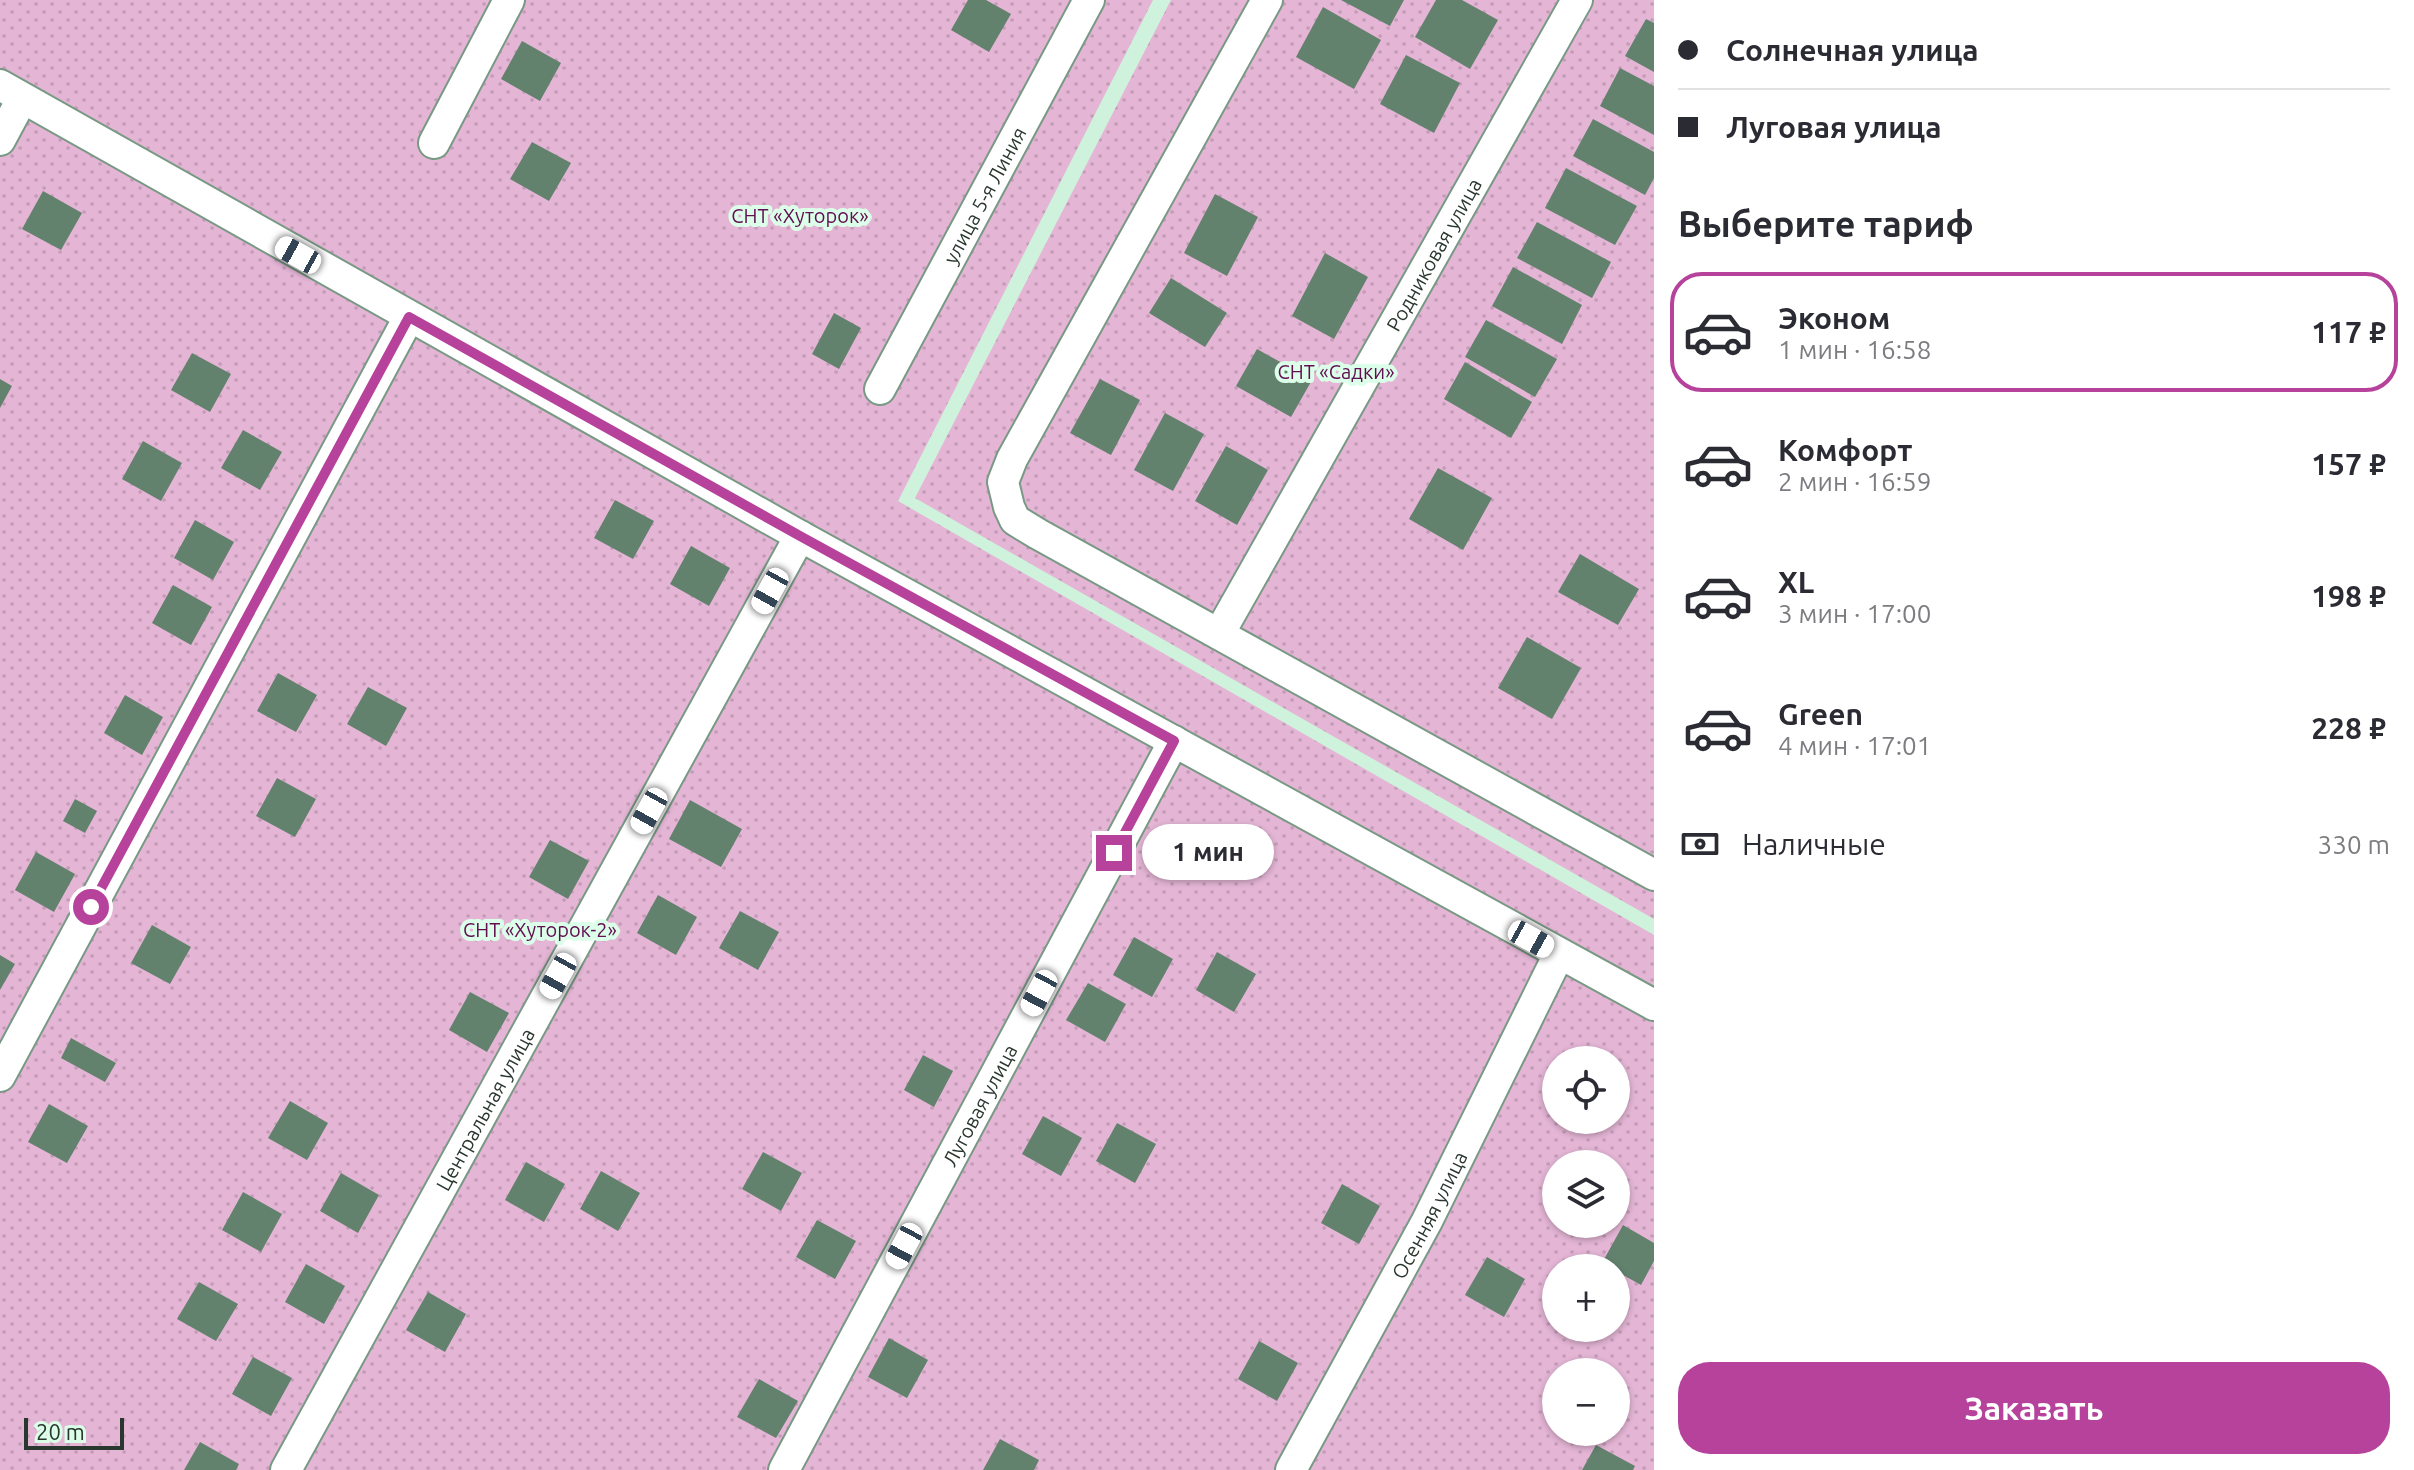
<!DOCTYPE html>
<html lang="ru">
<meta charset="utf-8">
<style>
body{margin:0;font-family:Ubuntu,sans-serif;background:#f7f7f7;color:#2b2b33;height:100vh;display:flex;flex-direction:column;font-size:30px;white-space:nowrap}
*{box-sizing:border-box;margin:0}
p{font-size:26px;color:#7c7c81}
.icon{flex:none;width:44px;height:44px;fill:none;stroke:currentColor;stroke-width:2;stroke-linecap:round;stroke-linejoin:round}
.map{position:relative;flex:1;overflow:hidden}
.side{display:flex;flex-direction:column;background:#fff;width:760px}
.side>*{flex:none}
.top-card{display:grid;align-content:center;height:176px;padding:0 24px;background:#fff}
.controls{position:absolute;left:1542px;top:1046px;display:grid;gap:16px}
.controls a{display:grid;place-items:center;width:88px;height:88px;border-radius:50%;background:#fff;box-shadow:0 2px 6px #0004;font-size:40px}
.scale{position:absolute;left:24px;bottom:20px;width:100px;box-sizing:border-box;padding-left:8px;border:4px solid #2a372f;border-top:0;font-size:22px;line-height:28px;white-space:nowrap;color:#2a372f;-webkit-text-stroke:6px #dbffe8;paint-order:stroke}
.end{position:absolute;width:36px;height:36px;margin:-18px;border:10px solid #b6429b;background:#fff;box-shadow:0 0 0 4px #fff}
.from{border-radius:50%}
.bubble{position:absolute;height:56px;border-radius:28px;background:#fff;box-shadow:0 2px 6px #0004;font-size:26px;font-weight:700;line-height:56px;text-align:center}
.car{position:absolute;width:24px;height:48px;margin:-24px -12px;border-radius:10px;box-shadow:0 0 6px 2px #0007;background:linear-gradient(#fff 24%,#345 0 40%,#fff 0 76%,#345 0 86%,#fff 0)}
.top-card b{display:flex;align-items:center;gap:28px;height:76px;font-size:30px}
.top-card b+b{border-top:2px solid #e1e1e2}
.top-card i{width:20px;height:20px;background:#2b2b33}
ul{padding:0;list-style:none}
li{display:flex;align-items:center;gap:24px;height:120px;margin:0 16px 12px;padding:0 8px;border:4px solid transparent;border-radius:32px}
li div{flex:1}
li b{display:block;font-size:30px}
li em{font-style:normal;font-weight:700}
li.on{border-color:#b6429b}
li>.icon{width:72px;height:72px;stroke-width:1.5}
h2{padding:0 24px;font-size:36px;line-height:96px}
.pay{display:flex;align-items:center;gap:20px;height:88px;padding:0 24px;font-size:30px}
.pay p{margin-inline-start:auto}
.action{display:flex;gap:16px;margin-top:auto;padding:16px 24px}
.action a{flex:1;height:92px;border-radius:32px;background:#b6429b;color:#fff;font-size:32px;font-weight:700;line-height:92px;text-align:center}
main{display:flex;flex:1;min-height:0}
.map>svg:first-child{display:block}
</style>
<main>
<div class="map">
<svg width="1654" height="1470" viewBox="0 0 1654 1470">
<defs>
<pattern id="garden-dots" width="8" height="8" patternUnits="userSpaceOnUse" patternTransform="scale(2)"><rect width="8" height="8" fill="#e4b5d5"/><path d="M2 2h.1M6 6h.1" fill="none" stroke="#c49cb7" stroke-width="1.8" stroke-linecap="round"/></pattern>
</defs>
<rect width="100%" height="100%" fill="#cef2db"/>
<path fill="url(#garden-dots)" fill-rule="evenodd" d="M0 0H1153L898 501 1654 935V1470H0ZM1556 1060H1616V1120H1556ZM1556 1164H1616V1224H1556ZM1556 1268H1616V1328H1556ZM1556 1372H1616V1432H1556Z
M1171 0H1654V919L915 498Z"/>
<path fill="#62826e" d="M968 0H986L1011 14 989 52 951 30Z
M1341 0H1404L1390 26Z
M1436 0H1462L1498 20 1470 69 1415 37Z
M1323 7 1381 40 1354 89 1296 57Z
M1646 19 1654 23V72L1625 56Z
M522 41 561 63 540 101 501 79Z
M1406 55 1460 83 1434 133 1380 104Z
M1620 68 1654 86V135L1600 106Z
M1593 119 1654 152V178L1645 195 1573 156Z
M532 142 571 163 549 201 510 179Z
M1566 168 1637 206 1615 245 1545 208Z
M43 191 82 213 61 250 22 229Z
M1215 194 1258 217 1227 276 1184 253Z
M1537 222 1611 262 1592 298 1517 258Z
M1325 253 1368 277 1334 339 1292 316Z
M1513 267 1582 305 1562 344 1492 306Z
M1171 278 1227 313 1205 347 1149 313Z
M834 313 861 328 839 369 812 354Z
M1486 320 1557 359 1535 397 1465 357Z
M1257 349 1312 380 1291 417 1236 386Z
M192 353 231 374 210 412 171 390Z
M1465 362 1532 402 1511 438 1444 399Z
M0 379 12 386 0 408Z
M1100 379 1140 400 1111 455 1070 433Z
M1165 413 1204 434 1173 491 1134 470Z
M243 430 282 452 260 490 221 468Z
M143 441 182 463 161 501 122 479Z
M1226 446 1268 470 1237 525 1195 501Z
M1438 468 1492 498 1463 550 1409 519Z
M615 500 654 521 633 559 594 538Z
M195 520 234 542 213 580 174 558Z
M691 546 730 568 709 606 670 584Z
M1580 554 1639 589 1618 625 1558 592Z
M173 585 212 607 191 645 152 623Z
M1527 637 1581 668 1552 719 1498 688Z
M278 673 317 695 296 732 257 711Z
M368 687 407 708 386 746 347 724Z
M125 695 163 717 142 755 104 733Z
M277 778 316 799 295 837 256 816Z
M75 799 97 811 85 833 63 821Z
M690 800 742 829 721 867 669 839Z
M550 840 589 861 568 899 529 877Z
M36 852 75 874 54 912 15 890Z
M658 895 697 917 676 955 637 933Z
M740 911 779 932 758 970 719 948Z
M152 925 191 947 170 984 131 963Z
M1134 937 1173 959 1152 997 1113 975Z
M1217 952 1256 974 1234 1012 1196 990Z
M0 955 15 964 0 990Z
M1088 983 1126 1004 1105 1042 1066 1020Z
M470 992 509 1013 487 1052 449 1030Z
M71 1038 116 1063 105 1082 61 1058Z
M923 1055 953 1071 934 1107 904 1090Z
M290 1101 328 1123 307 1160 268 1138Z
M49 1104 88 1126 67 1163 28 1142Z
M1043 1116 1082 1138 1061 1176 1022 1154Z
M1117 1123 1156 1144 1135 1183 1096 1161Z
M763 1152 802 1173 781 1211 742 1189Z
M526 1162 565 1184 544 1222 505 1200Z
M601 1171 640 1193 618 1231 580 1209Z
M341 1173 379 1195 358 1233 320 1211Z
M1342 1184 1380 1206 1359 1244 1321 1223Z
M243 1192 282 1214 261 1252 222 1230Z
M817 1220 856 1241 835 1279 796 1257Z
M1623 1225 1654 1243V1261L1641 1285 1616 1271V1268H1610L1602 1263Z
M1487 1257 1525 1279 1504 1317 1465 1295Z
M306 1264 345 1286 324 1324 285 1302Z
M199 1282 238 1304 216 1341 177 1319Z
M428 1292 466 1314 445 1352 406 1330Z
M889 1338 928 1360 907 1398 868 1377Z
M1259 1341 1298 1363 1277 1401 1238 1379Z
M253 1357 292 1378 271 1416 232 1394Z
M759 1379 798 1401 776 1438 737 1417Z
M1000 1439 1039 1460 1034 1470H983Z
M200 1442 239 1464 236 1470H184Z
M1596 1445 1635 1466 1633 1470H1582Z"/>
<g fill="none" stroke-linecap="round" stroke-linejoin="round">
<defs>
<g id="street">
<path d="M1267 0 1012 459 1003 482 1009 507 1015 520 1038 534 1654 875"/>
<path d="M0 85 800 536 1654 1005"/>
<path d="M0 140 22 99"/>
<path d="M434 143 509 0"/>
<path id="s1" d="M880 389 1089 0"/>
<path id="s2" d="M1219 634 1577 0"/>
<path d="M0 1076 409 317"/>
<path id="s3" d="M286 1470 800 536"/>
<path id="s4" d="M784 1470 1174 741"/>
<path id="s5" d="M1291 1470 1427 1221 1559 954"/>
</g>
</defs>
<use href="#street" stroke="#789984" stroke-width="34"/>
<use href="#street" stroke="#fff" stroke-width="30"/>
</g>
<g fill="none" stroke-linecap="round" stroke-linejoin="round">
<path stroke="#b6429b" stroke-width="10" d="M91 907 409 317 800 536 1174 741 1114 853"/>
</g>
<g text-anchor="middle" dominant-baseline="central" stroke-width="8" stroke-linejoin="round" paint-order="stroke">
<g font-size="20" fill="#2a372f" stroke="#dbffe8">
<text stroke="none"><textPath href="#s1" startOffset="220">улица 5-я Линия</textPath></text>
<text stroke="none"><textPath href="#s2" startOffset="436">Родниковая улица</textPath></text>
<text stroke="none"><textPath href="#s4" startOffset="414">Луговая улица</textPath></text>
<text stroke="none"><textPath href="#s3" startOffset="412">Центральная улица</textPath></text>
<text stroke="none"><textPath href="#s5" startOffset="290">Осенняя улица</textPath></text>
</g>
<g font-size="20" fill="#640d53" stroke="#dbffe8">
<text x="800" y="215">СНТ «Хуторок»</text>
<text x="1336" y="371">СНТ «Садки»</text>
<text x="540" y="929">СНТ «Хуторок-2»</text>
</g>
</g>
</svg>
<div class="controls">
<a><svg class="icon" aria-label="locate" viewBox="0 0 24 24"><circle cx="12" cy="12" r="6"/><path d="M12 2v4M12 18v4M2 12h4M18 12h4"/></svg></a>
<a><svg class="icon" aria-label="layers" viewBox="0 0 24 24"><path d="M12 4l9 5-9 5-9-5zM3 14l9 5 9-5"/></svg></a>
<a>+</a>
<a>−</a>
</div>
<div class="scale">20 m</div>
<i class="end from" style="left:91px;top:907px"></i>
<i class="end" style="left:1114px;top:853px"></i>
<div class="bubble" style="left:1142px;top:824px;width:132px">1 мин</div>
<i class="car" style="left:298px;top:255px;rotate:299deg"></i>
<i class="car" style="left:770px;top:591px;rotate:209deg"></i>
<i class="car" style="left:649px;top:811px;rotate:209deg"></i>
<i class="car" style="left:1531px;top:939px;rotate:119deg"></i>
<i class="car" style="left:558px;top:976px;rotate:209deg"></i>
<i class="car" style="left:1039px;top:993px;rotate:208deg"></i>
<i class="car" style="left:904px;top:1246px;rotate:208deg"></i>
</div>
<section class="side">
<div class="top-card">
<b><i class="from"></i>Солнечная улица</b>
<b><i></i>Луговая улица</b>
</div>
<h2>Выберите тариф</h2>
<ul>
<li class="on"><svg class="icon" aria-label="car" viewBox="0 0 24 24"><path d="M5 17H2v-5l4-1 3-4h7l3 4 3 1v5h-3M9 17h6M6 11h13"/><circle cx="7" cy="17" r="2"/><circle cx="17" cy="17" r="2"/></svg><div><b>Эконом</b><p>1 мин · 16:58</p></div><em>117 ₽</em></li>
<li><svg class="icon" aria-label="car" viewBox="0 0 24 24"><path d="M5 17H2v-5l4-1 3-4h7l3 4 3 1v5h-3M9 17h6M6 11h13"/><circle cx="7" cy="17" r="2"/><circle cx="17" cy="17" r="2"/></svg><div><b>Комфорт</b><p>2 мин · 16:59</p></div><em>157 ₽</em></li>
<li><svg class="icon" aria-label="car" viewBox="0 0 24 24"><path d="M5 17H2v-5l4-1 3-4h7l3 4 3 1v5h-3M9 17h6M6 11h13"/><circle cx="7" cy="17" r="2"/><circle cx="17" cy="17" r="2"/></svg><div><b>XL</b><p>3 мин · 17:00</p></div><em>198 ₽</em></li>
<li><svg class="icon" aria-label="car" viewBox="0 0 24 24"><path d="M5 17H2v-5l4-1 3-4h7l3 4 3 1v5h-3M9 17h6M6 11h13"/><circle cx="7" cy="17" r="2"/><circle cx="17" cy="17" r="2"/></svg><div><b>Green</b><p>4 мин · 17:01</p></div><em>228 ₽</em></li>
</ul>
<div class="pay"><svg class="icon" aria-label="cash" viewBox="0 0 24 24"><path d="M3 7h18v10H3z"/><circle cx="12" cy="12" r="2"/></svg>Наличные<p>330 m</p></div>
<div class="action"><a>Заказать</a></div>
</section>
</main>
